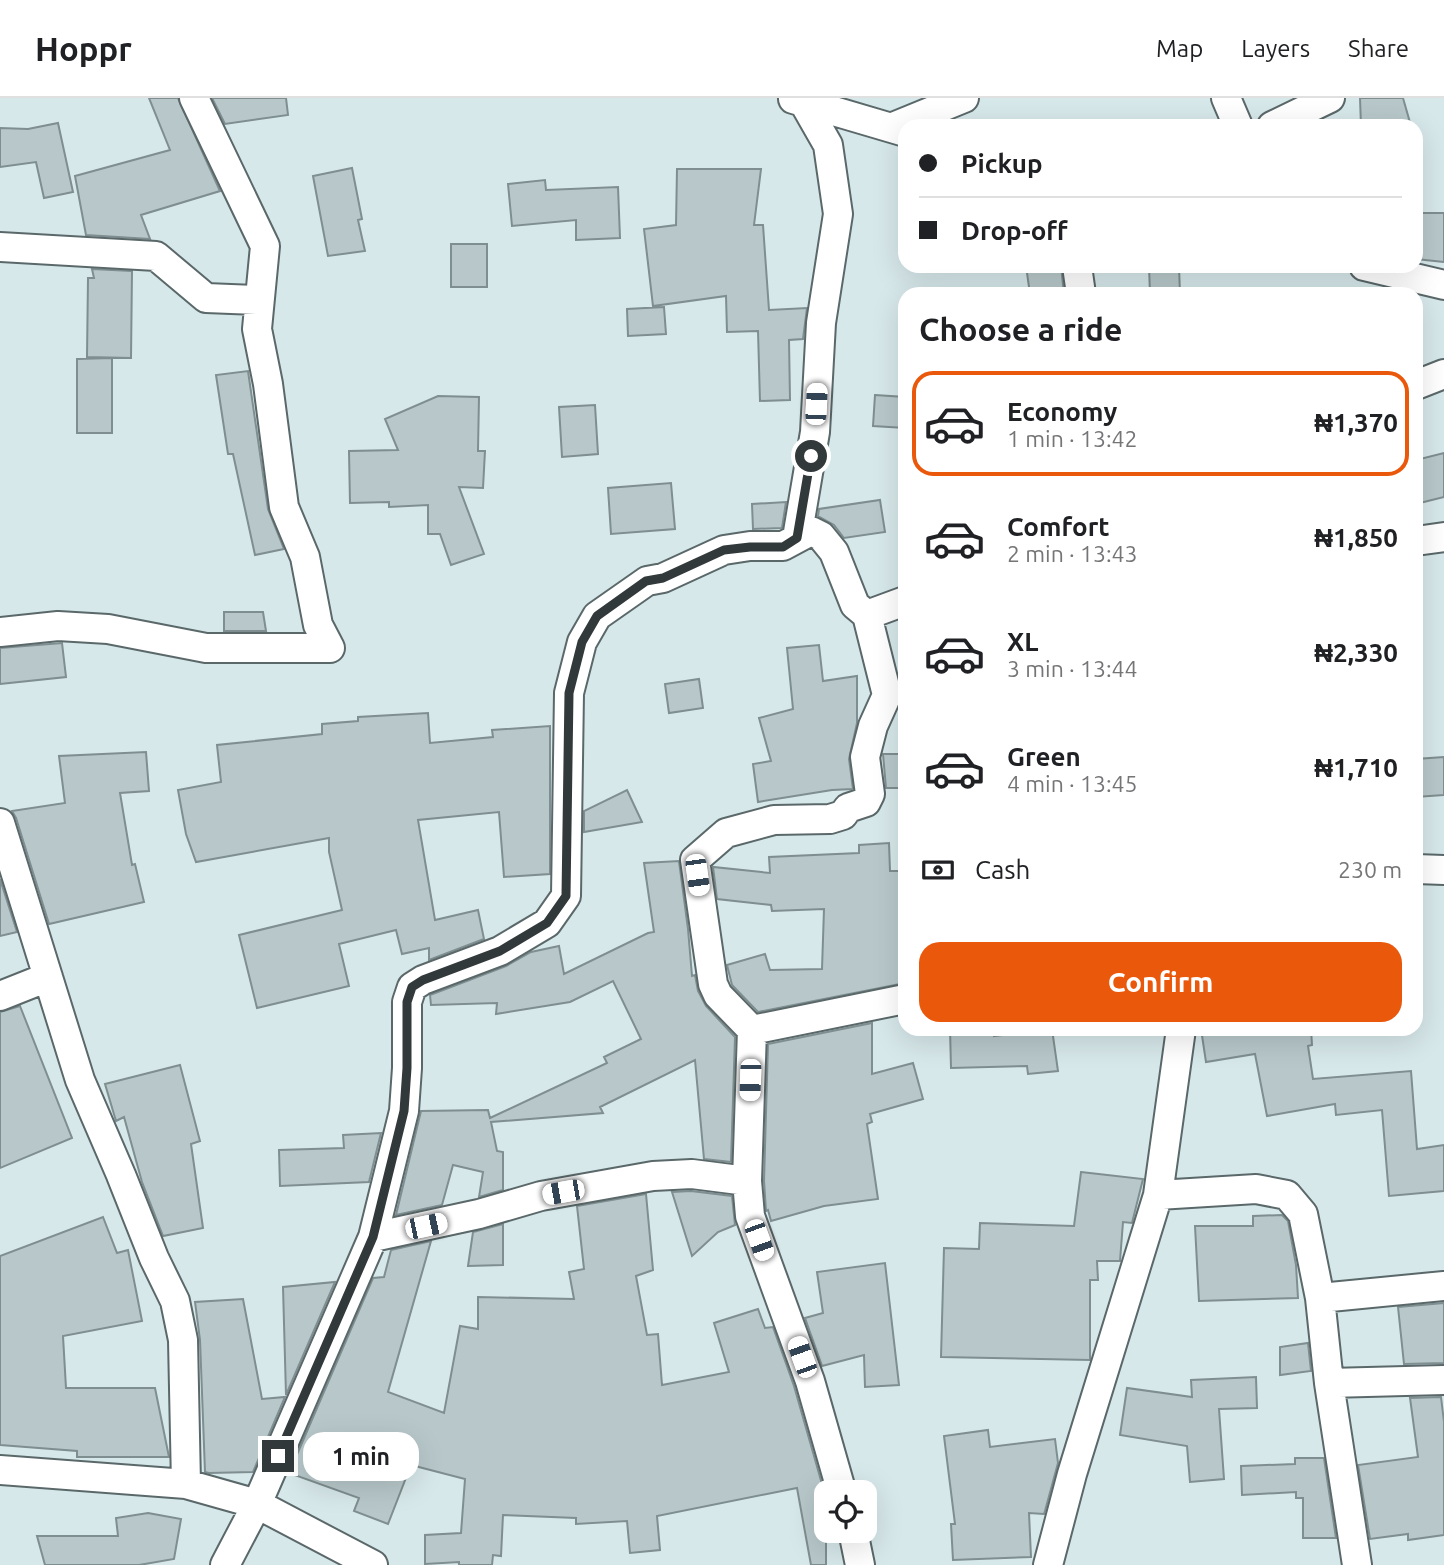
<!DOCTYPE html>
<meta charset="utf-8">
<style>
body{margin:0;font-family:Ubuntu,sans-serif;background:#f2f2f2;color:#202124;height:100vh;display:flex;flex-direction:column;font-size:26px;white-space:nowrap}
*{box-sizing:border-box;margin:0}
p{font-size:23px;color:#757577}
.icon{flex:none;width:38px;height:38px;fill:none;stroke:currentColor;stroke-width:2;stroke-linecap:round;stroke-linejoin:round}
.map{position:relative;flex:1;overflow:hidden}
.panel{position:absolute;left:898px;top:189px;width:525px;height:749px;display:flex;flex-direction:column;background:#fff;border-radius:21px;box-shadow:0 7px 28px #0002}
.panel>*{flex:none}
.guide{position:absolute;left:898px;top:21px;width:525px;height:154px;border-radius:21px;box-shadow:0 7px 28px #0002;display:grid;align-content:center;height:154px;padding:0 21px;background:#fff}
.fabs{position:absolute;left:814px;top:1382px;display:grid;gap:14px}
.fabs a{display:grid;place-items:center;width:63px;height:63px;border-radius:14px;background:#fff;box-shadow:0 7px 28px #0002;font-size:35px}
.end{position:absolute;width:32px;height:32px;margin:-16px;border:9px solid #32393a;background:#fff;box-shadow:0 0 0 4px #fff}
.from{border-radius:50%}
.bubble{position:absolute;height:49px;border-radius:21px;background:#fff;box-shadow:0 7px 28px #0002;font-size:23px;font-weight:700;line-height:49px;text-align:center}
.car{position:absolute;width:21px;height:42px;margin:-21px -10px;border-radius:9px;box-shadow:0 0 5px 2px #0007;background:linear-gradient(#fff 24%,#345 0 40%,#fff 0 76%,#345 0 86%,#fff 0)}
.guide b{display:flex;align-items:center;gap:24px;height:66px;font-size:26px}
.guide b+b{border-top:2px solid #e0e0e0}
.guide i{width:18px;height:18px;background:#202124}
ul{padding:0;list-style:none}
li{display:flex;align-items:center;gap:21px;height:105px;margin:0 14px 10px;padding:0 7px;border:4px solid transparent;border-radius:21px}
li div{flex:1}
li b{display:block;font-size:26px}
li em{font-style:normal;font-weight:700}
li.on{border-color:#ea580c}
li>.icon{width:63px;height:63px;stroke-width:1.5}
h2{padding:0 21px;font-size:32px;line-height:84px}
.pay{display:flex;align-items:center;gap:18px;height:77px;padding:0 21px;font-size:26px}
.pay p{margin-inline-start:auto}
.button{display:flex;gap:14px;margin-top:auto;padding:14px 21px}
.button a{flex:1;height:80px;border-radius:21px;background:#ea580c;color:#fff;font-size:28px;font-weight:700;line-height:80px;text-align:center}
header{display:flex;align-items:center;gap:42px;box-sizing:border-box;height:98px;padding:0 35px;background:#fff;border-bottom:2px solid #e0e0e0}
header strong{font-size:33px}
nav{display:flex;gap:38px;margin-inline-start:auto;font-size:24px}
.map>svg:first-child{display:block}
</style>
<header>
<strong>Hoppr</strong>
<nav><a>Map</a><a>Layers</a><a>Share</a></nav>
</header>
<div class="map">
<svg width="1444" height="1467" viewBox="0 0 1444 1467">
<rect width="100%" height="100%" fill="#d7e8ea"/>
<path fill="#b8c8ca" stroke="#7f8e90" stroke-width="2" d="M149 0H178L220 93 141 117 150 141 86 137 75 78 170 52Z
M212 0H286L288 17 225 26Z
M1360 0H1403L1411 28H1361Z
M58 25 73 94 44 100 36 64 0 69V30L28 31Z
M352 70 362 121 358 122 365 153 328 158 313 78Z
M677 71H761L754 127H763L769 212 807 210 803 241 789 242 790 302 760 303 758 233 727 234 726 198 653 208 644 131 676 127Z
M545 82 546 92 618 89 620 140 576 142V122L512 128 508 86Z
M1416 115H1444V164L1416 161Z
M451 146H487V189H451Z
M1026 168H1061L1064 196H1030Z
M1149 168H1179L1180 196H1150Z
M92 171 132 173 131 260 87 259 88 180H94Z
M664 209 666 236 628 238 627 211Z
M112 260V335H77V261Z
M248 273 268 411 284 451 255 457 233 356H228L216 277Z
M875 297 905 299V330L873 328Z
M438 298 479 299 478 353H485L483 390 459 389 484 456 451 467 440 436H428V407L389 409V404L350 405 349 353 398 352 385 321Z
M595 307 598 356 562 359 559 309Z
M1444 355V399L1416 406V362Z
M671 385 675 431 611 436 608 390Z
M880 402 885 434 844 440 834 427 818 418 819 411Z
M786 404 782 430 753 431 752 406Z
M224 514H263L266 533H224Z
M62 545 66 579 0 586V550Z
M819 547 823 583 857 578V625L849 661 853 691 832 692 758 704 753 666 771 663 759 620 793 611 787 550Z
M699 581 703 610 669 615 665 586Z
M428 615 430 645 493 639 492 632 550 628V776L504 779 499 714 418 722 435 822 478 812 484 841 429 862V850L402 856 396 832 339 846 349 888 257 910 239 837 342 812 329 754V740L196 764 186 736 178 692 221 684 217 647 322 636V626L358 623V619Z
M146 654 149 693 120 695 132 767 135 766 144 804 49 826 16 720 12 713 65 705 59 658Z
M883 656H905V690H886Z
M1444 659V697L1416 699V661Z
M627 692 642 724 584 734V713Z
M889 745 890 773H905V885L758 914 732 887 727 867 765 856 770 872 822 871 824 811 772 813 771 807 717 801 713 769 770 775 769 759 859 755V747Z
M679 763 688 831 692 878 695 877 698 893 706 908 735 939 731 1064 704 1061 695 962 600 1009 603 1015 491 1024 497 1053 503 1054V1092L479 1099 483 1074 453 1067 442 1107 396 1117 421 1013 488 1012 490 1020 607 965 604 959 641 941 613 883 570 904 496 916 497 905 431 907 430 897 506 868 531 854 559 848 564 876 648 835 654 834 644 765Z
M0 781 17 834 0 838Z
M20 908 72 1040 0 1070V914Z
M872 925V976L913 965 923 1001 870 1016 872 1024 867 1026 878 1101 824 1108 771 1123 768 1112 766 1113 764 1083 768 946Z
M950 931H994V938L1052 931 1058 973 1028 976 1027 968 951 970Z
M1201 931H1311L1312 947 1308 948 1313 981 1411 973 1417 1051 1444 1047V1093L1389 1098 1382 1012 1336 1017 1335 1006 1267 1018 1255 956 1206 964Z
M180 967 200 1043 191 1046 203 1130 163 1138 142 1084 124 1019 116 1023 105 986Z
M381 1035 369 1084 280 1088 279 1052 344 1050 343 1037Z
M1081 1074 1143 1081 1132 1125 1123 1124 1120 1163H1097L1098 1182H1090V1262L941 1259 944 1150 979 1151 980 1125 1074 1128Z
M691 1093 732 1098 735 1127 718 1134 692 1158 672 1094Z
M646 1096 653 1172 636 1178 647 1237 658 1236 662 1287 729 1274 714 1225 758 1211 765 1230 773 1229 794 1288 826 1400V1467H811L797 1390 657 1418 660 1452 630 1455 627 1423 576 1426V1420L503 1417 501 1458 493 1457 492 1467H459V1464L425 1466V1437L461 1435 465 1381 411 1367 388 1426 354 1413 359 1400 289 1375 373 1180 384 1179 391 1152 431 1143 388 1294 444 1315 460 1228 478 1231V1199L574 1201 569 1174 584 1171 577 1108Z
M1282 1117 1288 1123 1296 1167 1298 1200 1199 1203 1195 1128H1253V1118Z
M103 1119 117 1155 128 1152 142 1223 63 1238 66 1290H155L169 1359H77V1353L0 1347V1158Z
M503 1126V1167L468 1168 473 1134Z
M885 1165 899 1287 865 1289 864 1257 822 1268 805 1220 823 1215 817 1174Z
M335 1184 286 1297 283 1189Z
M243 1201 262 1301 285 1299 253 1374 209 1375 205 1374 200 1242 195 1204Z
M1444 1205V1265L1404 1266 1398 1209Z
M1308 1245 1311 1273 1280 1277V1249Z
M1256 1279 1257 1310 1219 1311 1224 1381 1190 1384 1187 1348 1120 1337 1127 1290 1192 1299 1191 1282Z
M1441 1299 1444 1324V1437L1408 1442V1436L1370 1441 1358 1367 1418 1359 1410 1300Z
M988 1332 990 1349 1055 1341 1058 1365 1045 1413 1044 1416 1029 1415 1031 1459 953 1462 951 1426H955L944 1338Z
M1295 1360H1324L1336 1440H1303V1400H1296V1394L1242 1397 1241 1368 1295 1366Z
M148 1415 181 1421 174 1461 139 1467H45L37 1438H118L116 1420Z"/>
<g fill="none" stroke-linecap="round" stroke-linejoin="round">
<defs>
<path id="street" d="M1226 0 1238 28
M793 1 905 34
M1272 28 1330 0
M893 29 964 0
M0 149 156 158 206 200 258 202
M1077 168 1081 196
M1364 168 1444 187
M1416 287 1444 276
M797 440 815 334 821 225 838 116 828 47 804 5
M1416 443 1444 439
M867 517 905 503
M0 534 58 528 108 531 206 550H330L318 527 305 459 284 409 268 286 257 231 265 148 194 0
M0 725 80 982 121 1077 154 1160 175 1203 183 1242 186 1386
M1416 771 1444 772
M0 898 48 879
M752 932 905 901
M1158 1097 1256 1091 1287 1097 1303 1116 1320 1200 1329 1285 1357 1467
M373 1139 479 1116 541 1098 653 1078 692 1076 747 1083
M1320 1200 1444 1188
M1329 1285 1444 1282
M0 1372 186 1386 257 1406 373 1467
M853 1433 860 1467
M225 1467 257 1406 373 1139 404 1013 407 970V904L412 889 423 882 500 853 547 825 566 798 569 595 582 544 597 518 647 483 663 480 724 452 750 448H783L811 433 821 438 834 454 855 507 867 517 887 597 873 628 865 659 870 696 866 704 848 710 843 717 830 721 774 722 726 735 695 762 713 886 718 897 752 932 747 1083 750 1118 810 1283 842 1395
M1048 1467 1072 1376 1158 1097 1181 931"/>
</defs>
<use href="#street" stroke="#5a686a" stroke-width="32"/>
<use href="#street" stroke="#fff" stroke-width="28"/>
</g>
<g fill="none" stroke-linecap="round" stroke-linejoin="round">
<path stroke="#32393a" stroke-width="9" d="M278 1358 373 1139 404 1013 407 970V904L412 889 423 882 500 853 547 825 566 798 569 595 582 544 597 518 646 483 663 480 724 452 750 449H783L797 440 811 358"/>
</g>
</svg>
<div class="fabs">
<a><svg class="icon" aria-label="locate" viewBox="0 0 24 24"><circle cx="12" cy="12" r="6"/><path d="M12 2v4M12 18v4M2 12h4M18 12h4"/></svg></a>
</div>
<i class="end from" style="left:811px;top:358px"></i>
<i class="end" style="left:278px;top:1358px"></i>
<div class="bubble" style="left:303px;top:1334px;width:116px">1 min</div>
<i class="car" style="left:816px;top:306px;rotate:3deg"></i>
<i class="car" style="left:697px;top:777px;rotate:172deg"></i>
<i class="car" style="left:750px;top:982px;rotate:182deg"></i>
<i class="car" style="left:563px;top:1094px;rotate:260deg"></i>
<i class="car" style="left:426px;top:1128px;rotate:78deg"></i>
<i class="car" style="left:759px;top:1142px;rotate:160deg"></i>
<i class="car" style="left:802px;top:1259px;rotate:340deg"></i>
<div class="guide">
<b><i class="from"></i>Pickup</b>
<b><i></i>Drop-off</b>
</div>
<section class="panel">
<h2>Choose a ride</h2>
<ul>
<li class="on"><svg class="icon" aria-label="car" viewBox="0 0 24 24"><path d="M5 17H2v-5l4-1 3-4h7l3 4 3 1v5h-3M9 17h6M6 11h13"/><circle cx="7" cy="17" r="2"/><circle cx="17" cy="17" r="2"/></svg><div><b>Economy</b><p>1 min · 13:42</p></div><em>₦1,370</em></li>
<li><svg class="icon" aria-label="car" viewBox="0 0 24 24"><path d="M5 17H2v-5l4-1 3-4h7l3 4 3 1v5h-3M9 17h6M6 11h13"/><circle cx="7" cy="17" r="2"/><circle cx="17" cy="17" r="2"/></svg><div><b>Comfort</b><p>2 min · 13:43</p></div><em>₦1,850</em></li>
<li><svg class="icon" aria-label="car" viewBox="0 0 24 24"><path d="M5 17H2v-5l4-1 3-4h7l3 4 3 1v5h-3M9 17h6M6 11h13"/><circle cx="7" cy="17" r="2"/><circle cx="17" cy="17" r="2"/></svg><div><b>XL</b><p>3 min · 13:44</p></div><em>₦2,330</em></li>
<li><svg class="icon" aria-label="car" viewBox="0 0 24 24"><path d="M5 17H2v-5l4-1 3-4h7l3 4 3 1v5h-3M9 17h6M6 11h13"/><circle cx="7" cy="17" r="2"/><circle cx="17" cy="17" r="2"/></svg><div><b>Green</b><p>4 min · 13:45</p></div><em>₦1,710</em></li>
</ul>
<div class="pay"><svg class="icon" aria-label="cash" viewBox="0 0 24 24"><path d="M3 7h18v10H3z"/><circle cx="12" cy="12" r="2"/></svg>Cash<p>230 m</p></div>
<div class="button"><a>Confirm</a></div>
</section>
</div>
